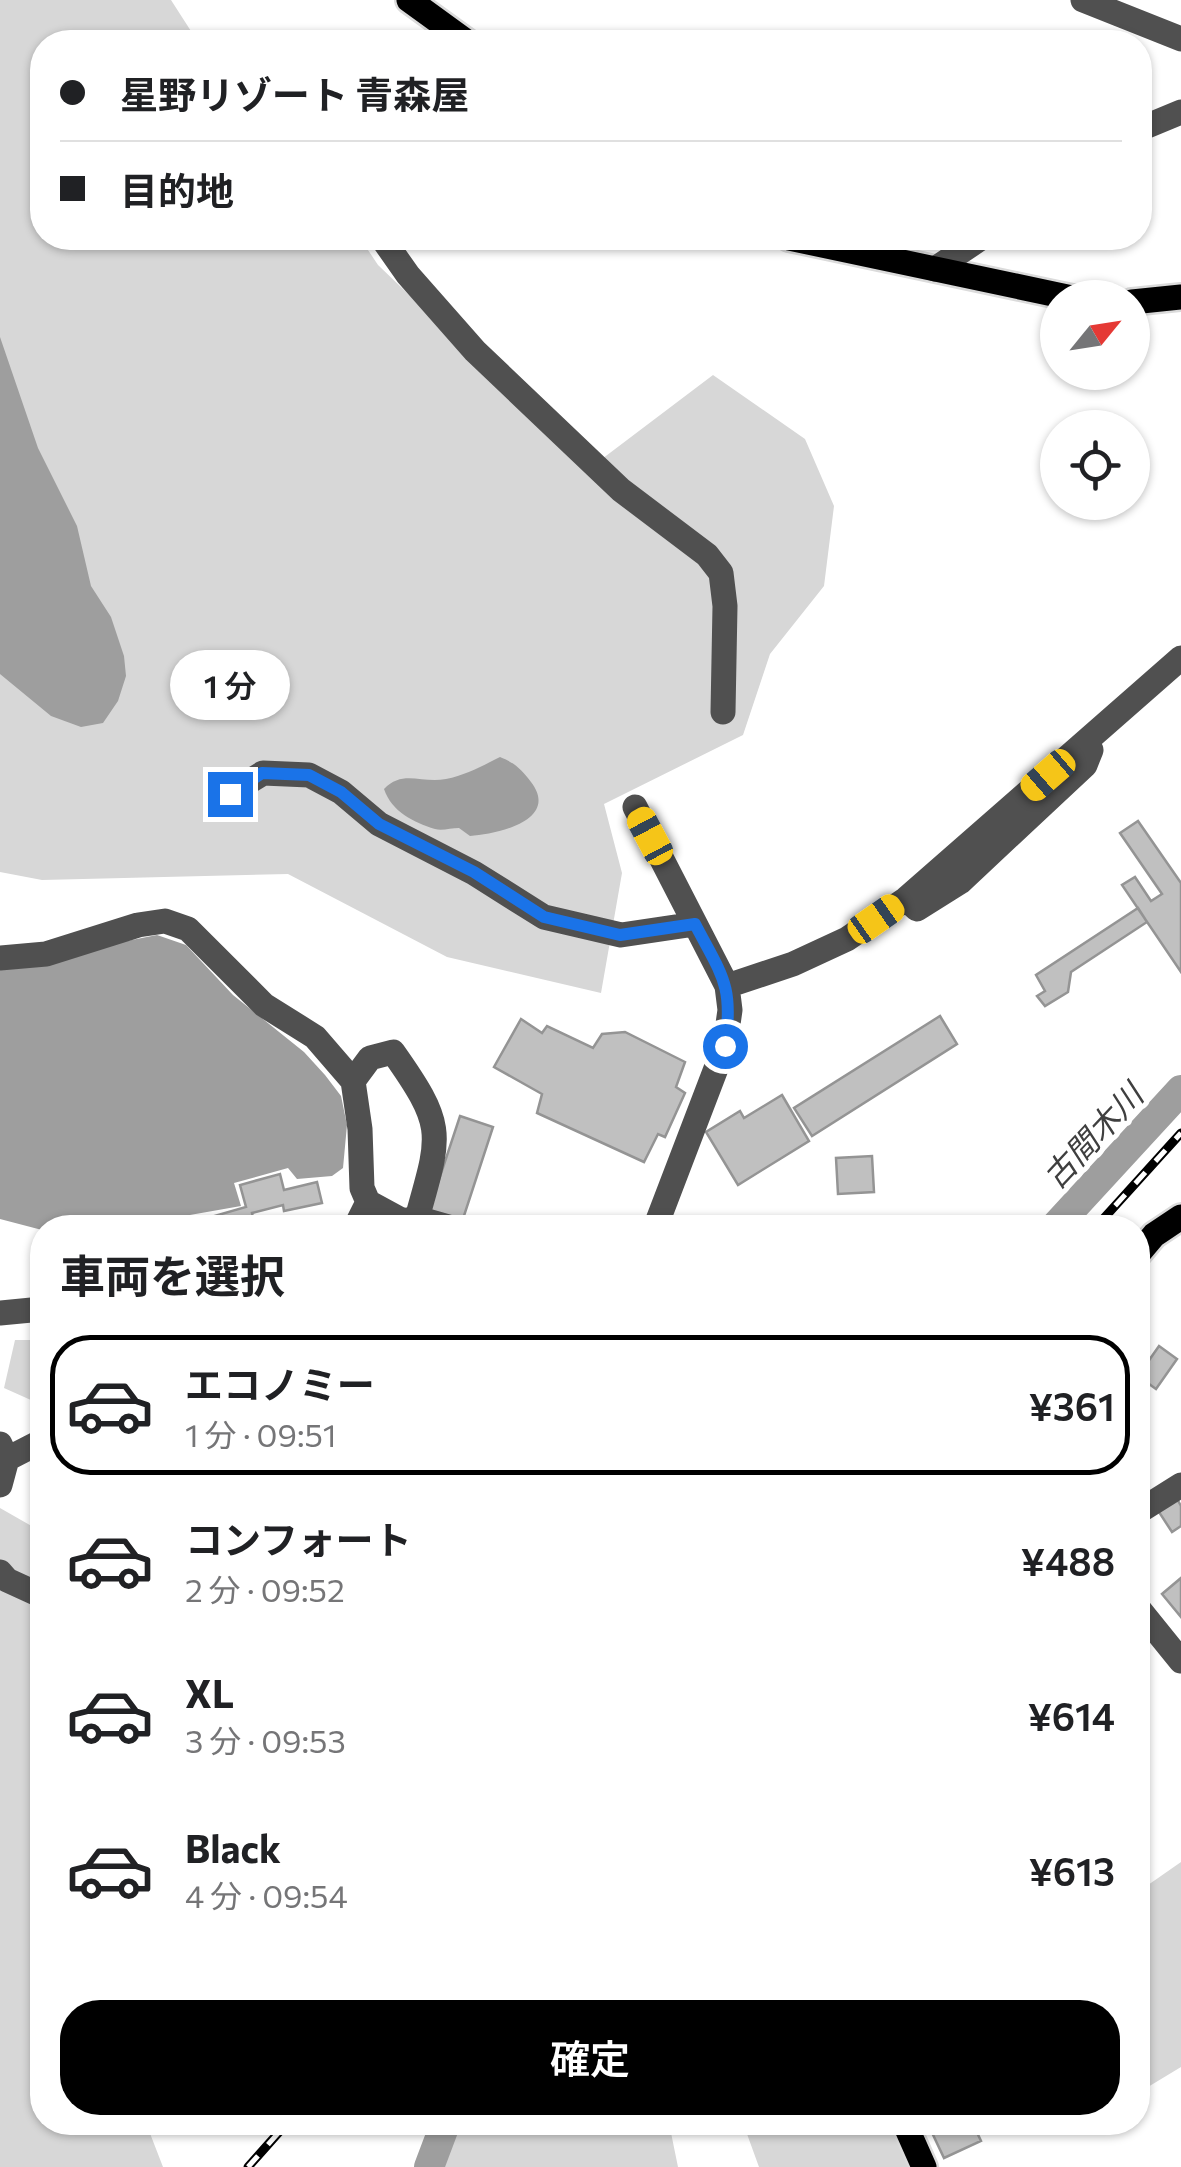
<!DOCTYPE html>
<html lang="ja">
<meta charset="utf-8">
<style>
body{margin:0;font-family:Commissioner,"Noto Sans JP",sans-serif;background:#f6f6f6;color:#202124;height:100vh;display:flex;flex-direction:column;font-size:38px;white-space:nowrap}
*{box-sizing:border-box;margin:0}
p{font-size:32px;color:#757577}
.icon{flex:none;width:55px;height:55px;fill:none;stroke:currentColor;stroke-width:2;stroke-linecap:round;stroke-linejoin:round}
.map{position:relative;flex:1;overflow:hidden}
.sheet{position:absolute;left:30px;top:1215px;width:1120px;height:920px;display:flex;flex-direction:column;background:#fff;border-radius:40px;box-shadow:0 2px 8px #0004}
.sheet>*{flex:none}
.hud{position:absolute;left:30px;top:30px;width:1122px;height:220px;border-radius:40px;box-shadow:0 2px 8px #0004;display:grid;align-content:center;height:220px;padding:0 30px;background:#fff}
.needle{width:65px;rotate:60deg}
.tools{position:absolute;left:1040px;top:280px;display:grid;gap:20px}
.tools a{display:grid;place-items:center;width:110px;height:110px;border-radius:50%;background:#fff;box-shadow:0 2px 8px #0004;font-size:50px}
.end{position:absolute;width:45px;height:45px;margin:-22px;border:12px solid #1a73e8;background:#fff;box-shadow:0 0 0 5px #fff}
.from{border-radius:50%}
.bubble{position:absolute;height:70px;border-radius:35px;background:#fff;box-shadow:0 2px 8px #0004;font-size:32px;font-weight:600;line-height:70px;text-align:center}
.car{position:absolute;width:30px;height:60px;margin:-30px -15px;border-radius:12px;box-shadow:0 0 8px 2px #0007;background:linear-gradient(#f5c518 24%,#345 0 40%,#f5c518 0 76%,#345 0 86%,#f5c518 0)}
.hud b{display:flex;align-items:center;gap:35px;height:95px;font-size:38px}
.hud b+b{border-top:2px solid #e0e0e0}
.hud i{width:25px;height:25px;background:#202124}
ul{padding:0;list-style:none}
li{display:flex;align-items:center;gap:30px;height:140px;margin:0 20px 15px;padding:0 10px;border:5px solid transparent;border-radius:40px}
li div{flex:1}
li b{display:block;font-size:38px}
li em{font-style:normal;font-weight:600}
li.current{border-color:#000}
li>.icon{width:90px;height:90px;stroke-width:1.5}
h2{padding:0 30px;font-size:45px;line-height:120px}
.cta{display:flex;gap:20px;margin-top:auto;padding:20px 30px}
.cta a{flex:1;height:115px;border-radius:40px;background:#000;color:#fff;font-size:40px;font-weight:600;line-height:115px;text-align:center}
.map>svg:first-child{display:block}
</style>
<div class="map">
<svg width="1181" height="2167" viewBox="0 0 1181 2167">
<rect width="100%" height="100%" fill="#fff"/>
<path fill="#d7d7d7" d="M0 0H171L198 42H42V238H360L378 265 590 468 713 375 805 439 834 506 824 586 770 654 743 735 604 804 622 873 601 993 447 957 288 874 42 880 0 872Z
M15 1340H42V1405L4 1388Z
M0 1508 42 1532V2122L146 2123 163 2167H0Z
M1181 1862V2067L1138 2093V1892Z
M451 2122 669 2123 678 2167H444L440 2145Z
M743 2123H894L915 2167H759Z"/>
<path fill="#9e9e9e" d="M0 337 38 448 77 526 91 586 111 617 124 656 126 676 118 701 103 723 81 727 51 716 0 674Z
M500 757C515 763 521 769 531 782 560 820 498 834 470 836L459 828C451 828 442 831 435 829 413 822 392 812 384 789 403 769 422 784 446 779 466 775 482 766 500 757Z
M157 935 186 945 233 995 304 1052 325 1075 341 1096 347 1125 343 1168 332 1176 297 1179 288 1168 234 1183 241 1206 116 1228H42V1230L0 1219V966Z"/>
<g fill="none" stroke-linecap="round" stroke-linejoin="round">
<path stroke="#9e9e9e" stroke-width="30" d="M1054 1228 1181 1090
M429 2167 446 2122"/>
</g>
<path fill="#c0c0c0" stroke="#949494" stroke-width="2.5" d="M1138 821 1181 883V972L1122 885 1135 877 1151 901 1162 894 1120 833Z
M1138 908 1147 922 1071 972 1068 992 1045 1006 1037 996 1045 991 1036 975Z
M940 1016 957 1044 812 1136 794 1108Z
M521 1019 542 1033 547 1026 593 1048 602 1034 625 1032 685 1062 676 1087 685 1093 665 1137 658 1134 644 1162 537 1113 542 1094 494 1067Z
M782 1095 809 1141 738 1185 706 1132 740 1111 744 1118Z
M460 1116 493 1127 460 1228H423Z
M872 1156 874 1192 838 1194 836 1158Z
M280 1174 284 1190 317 1182 322 1203 284 1211 283 1205 252 1213 255 1228H173L246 1207 240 1185Z
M1159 1346 1177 1359 1156 1389 1138 1376Z
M1176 1497 1181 1506V1526L1172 1532 1157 1509Z
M1181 1578V1617L1162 1594Z
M927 2122H972L981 2141 944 2158Z"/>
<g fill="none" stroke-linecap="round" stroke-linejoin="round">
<defs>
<path id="major" d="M409 0 467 42
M789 238 1072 298
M1132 302 1181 297
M1138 1254 1154 1235 1181 1217
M904 2122 924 2167"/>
</defs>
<use href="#major" stroke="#dbdbdb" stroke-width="30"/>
<path stroke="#505050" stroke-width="25" d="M1083 0 1181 39
M1140 129 1181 112
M382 238 408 275 475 351 621 490 707 555 721 573 725 606 723 712
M935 269 981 238
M229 794 263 773 309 775 341 792 379 824 474 873 544 917 621 935 695 924
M635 807 727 986 730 1010 725 1045 655 1228
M906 899 917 909 960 882 1085 765 1091 750
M0 958 46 954 138 925 165 921 188 929 264 1005 315 1037 353 1081 360 1129 362 1188 368 1202 355 1228
M727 986 793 964 847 939 906 899 1181 658
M353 1081 370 1058 393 1052C446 1127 441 1133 417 1218
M368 1202 403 1221 417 1218 452 1228
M0 1313 42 1309
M0 1444 7 1459 0 1485
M7 1459 42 1441
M1138 1512 1181 1485
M0 1572 7 1580 42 1596
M1138 1608 1181 1661"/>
<use href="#major" stroke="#000" stroke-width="25"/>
<defs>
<path id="rail" d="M1095 1228 1181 1133
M248 2167 288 2122"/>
</defs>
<use href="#rail" stroke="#000" stroke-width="9"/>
<use href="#rail" stroke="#fff" stroke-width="5" stroke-dasharray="15" stroke-linecap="butt"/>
</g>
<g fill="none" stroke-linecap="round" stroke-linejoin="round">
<path stroke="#1a73e8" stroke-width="12" d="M230 794 262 773 309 775 341 792 379 824 474 872 544 917 620 935 695 924C722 976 734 985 725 1046"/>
</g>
<g text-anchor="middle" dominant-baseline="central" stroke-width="10" stroke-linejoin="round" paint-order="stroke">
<g font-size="32" font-style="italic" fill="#3f3f3f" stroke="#fff">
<text transform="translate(1092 1135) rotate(-47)">古間木川</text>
</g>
</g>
</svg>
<div class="tools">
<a><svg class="needle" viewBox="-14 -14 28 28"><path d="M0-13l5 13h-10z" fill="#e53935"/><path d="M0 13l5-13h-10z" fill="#757577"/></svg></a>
<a><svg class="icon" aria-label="locate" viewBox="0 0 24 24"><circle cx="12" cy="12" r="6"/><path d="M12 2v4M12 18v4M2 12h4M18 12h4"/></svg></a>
</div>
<i class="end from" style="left:725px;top:1046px"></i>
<i class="end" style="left:230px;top:794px"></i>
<div class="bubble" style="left:170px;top:650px;width:120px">1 分</div>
<i class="car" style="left:1048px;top:775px;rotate:229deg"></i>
<i class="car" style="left:650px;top:836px;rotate:332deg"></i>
<i class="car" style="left:876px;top:919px;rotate:55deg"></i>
<div class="hud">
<b><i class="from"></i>星野リゾート 青森屋</b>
<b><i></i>目的地</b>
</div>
<section class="sheet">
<h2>車両を選択</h2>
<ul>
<li class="current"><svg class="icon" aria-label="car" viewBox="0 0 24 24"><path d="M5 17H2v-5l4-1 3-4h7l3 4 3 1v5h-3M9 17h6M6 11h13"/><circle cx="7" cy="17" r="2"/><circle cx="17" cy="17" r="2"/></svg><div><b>エコノミー</b><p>1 分 · 09:51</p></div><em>¥361</em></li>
<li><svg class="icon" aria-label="car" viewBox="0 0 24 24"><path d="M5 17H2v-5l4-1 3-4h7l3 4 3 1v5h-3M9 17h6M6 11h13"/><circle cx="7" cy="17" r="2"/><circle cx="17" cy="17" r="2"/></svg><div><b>コンフォート</b><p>2 分 · 09:52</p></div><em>¥488</em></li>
<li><svg class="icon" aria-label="car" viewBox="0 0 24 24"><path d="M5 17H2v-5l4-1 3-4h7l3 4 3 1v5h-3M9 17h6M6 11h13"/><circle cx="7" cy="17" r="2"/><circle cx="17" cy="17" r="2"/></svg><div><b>XL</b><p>3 分 · 09:53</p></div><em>¥614</em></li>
<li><svg class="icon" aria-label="car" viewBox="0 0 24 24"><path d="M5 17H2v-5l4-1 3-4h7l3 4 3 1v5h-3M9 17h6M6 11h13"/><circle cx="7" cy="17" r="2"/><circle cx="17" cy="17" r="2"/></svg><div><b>Black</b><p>4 分 · 09:54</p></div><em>¥613</em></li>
</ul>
<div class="cta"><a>確定</a></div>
</section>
</div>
